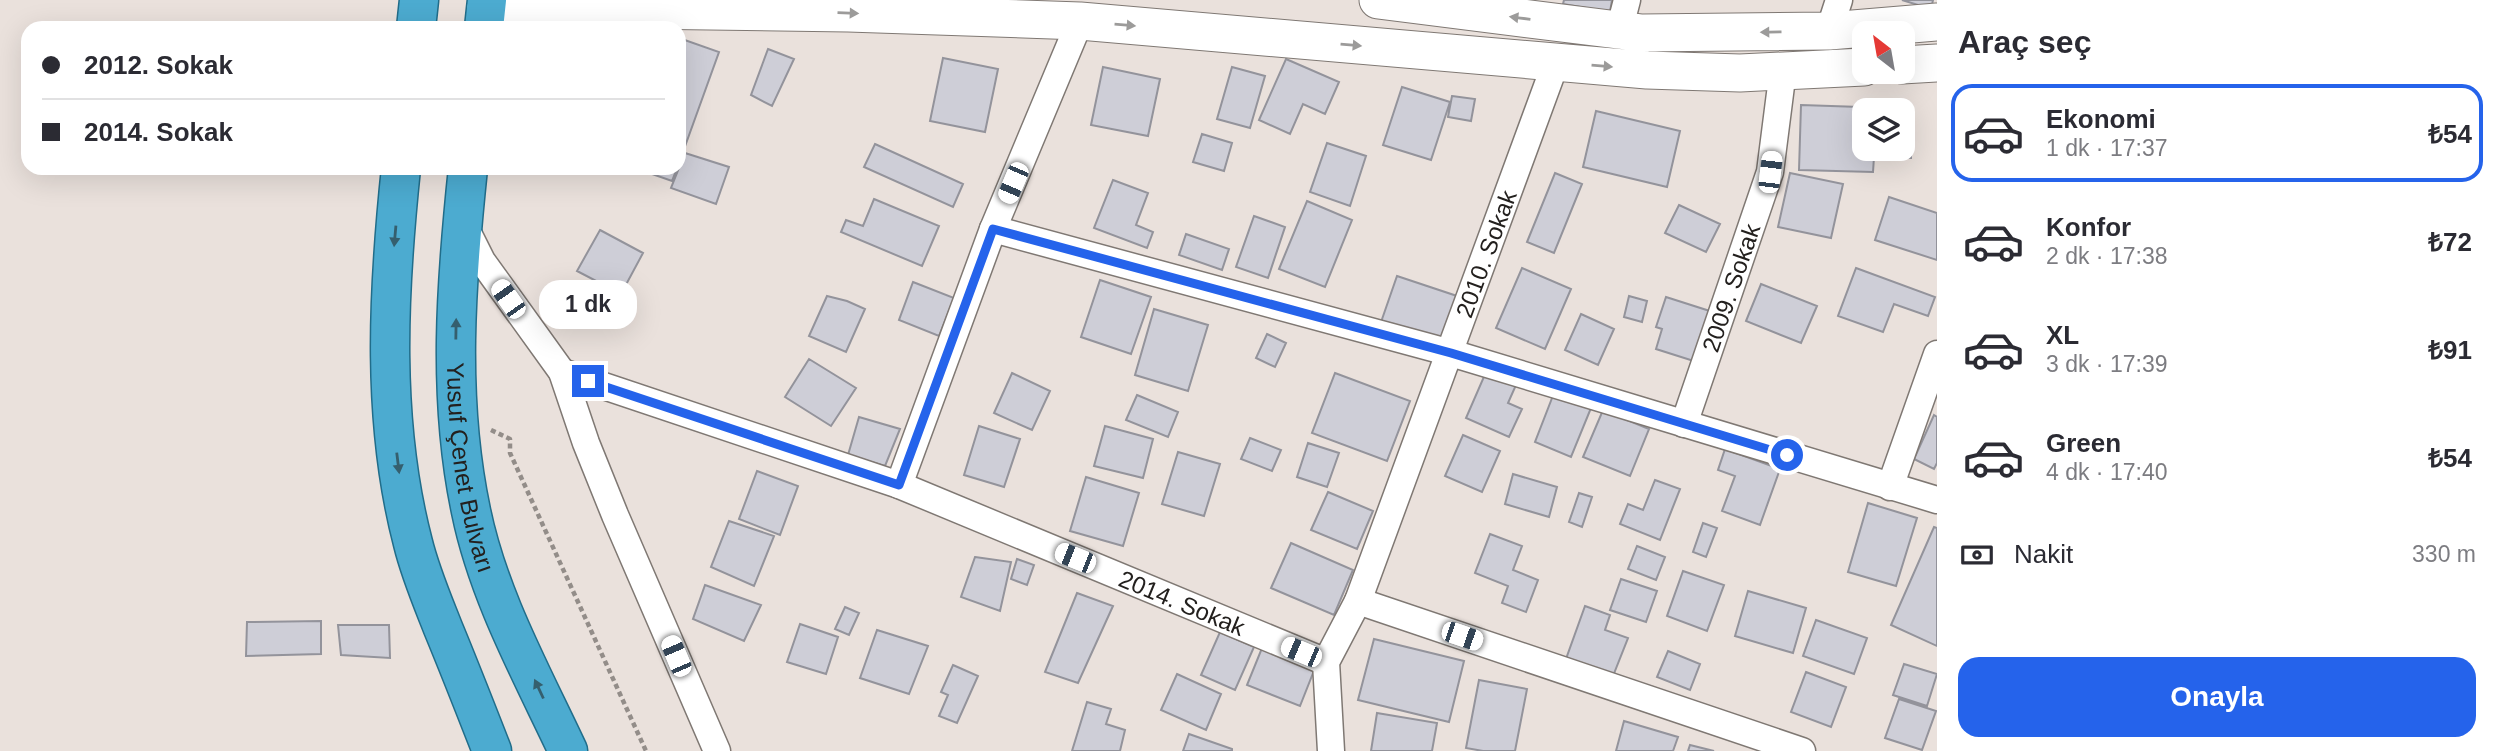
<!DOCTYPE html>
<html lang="tr">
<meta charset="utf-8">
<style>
body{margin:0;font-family:Arial,sans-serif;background:#f2f2f3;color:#2b2b33;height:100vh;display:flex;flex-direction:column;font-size:26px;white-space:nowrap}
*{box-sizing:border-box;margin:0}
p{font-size:23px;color:#7c7c81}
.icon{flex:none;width:38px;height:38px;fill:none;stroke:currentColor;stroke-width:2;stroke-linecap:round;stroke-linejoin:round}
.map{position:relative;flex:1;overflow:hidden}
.sheet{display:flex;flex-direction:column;background:#fff;width:560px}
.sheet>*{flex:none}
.hud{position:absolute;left:21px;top:21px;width:665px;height:154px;border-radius:21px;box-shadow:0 7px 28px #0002;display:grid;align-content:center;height:154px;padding:0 21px;background:#fff}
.needle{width:46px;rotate:329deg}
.controls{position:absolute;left:1852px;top:21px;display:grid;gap:14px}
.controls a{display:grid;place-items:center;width:63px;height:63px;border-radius:14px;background:#fff;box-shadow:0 7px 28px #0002;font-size:35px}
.end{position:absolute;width:32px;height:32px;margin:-16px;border:9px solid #2563eb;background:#fff;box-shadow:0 0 0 4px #fff}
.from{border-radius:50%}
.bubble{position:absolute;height:49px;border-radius:21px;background:#fff;box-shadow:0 7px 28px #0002;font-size:23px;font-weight:600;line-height:49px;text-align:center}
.car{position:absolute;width:21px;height:42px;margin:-21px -10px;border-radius:9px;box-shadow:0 0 5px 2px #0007;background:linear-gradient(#fff 24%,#345 0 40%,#fff 0 76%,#345 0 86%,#fff 0)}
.hud b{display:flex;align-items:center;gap:24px;height:66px;font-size:26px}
.hud b+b{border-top:2px solid #e1e1e2}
.hud i{width:18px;height:18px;background:#2b2b33}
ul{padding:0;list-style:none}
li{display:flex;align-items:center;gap:21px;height:98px;margin:0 14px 10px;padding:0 7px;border:4px solid transparent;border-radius:21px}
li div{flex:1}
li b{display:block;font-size:26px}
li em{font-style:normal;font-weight:600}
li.active{border-color:#2563eb}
li>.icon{width:63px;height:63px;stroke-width:1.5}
h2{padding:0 21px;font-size:32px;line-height:84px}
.pay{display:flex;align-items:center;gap:18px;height:77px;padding:0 21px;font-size:26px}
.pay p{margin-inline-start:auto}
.button{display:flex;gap:14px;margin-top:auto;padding:14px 21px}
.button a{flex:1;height:80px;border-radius:21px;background:#2563eb;color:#fff;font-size:28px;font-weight:600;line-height:80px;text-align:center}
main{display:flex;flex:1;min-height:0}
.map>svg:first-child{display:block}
</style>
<main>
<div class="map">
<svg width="1937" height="751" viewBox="0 0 1937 751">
<rect width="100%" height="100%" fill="#eae1dc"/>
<path fill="#ceced7" stroke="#93939b" stroke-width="2" d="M1564 0H1612L1610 12 1563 4Z
M1902 0H1933L1931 9Z
M679 38 719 52 679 163Z
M768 49 794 59 772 106 751 95Z
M943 58 998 69 985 132 930 121Z
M1286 59 1339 82 1325 114 1303 104 1290 134 1259 120Z
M1103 67 1160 79 1148 136 1091 125Z
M1232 67 1265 76 1250 128 1217 119Z
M1402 87 1450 102 1431 160 1383 145Z
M1452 96 1475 99 1471 121 1448 117Z
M1801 105 1890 108V110H1864V149H1902V121H1912L1911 158 1874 157 1873 172 1799 170Z
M1596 111 1680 131 1667 187 1583 167Z
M1202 134 1232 143 1224 171 1193 162Z
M1327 143 1366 156 1350 206 1310 192Z
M875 144 963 184 953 207 864 167Z
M685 153 729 167 716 204 671 188Z
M635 168H677L672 181Z
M1555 173 1582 184 1554 253 1527 242Z
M1790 173 1843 184 1831 238 1778 227Z
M1113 180 1148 193 1136 225 1153 232 1147 248 1094 228Z
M1889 197 1937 213V260L1875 240Z
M874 199 939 226 922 266 841 232 846 220 863 226Z
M1307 201 1352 220 1325 287 1279 269Z
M1679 205 1720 224 1706 252 1665 233Z
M1254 216 1285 227 1268 278 1236 267Z
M600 230 643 253 621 294 577 271Z
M1186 234 1229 249 1222 270 1179 255Z
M1522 268 1571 289 1545 349 1496 328Z
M1856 268 1935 297 1928 316 1894 304 1883 332 1838 316Z
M1397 276 1460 297 1444 346 1380 325Z
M1100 280 1151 297 1131 354 1081 337Z
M913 282 954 298 939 336 899 320Z
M1761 284 1817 306 1801 343 1746 321Z
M827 296 847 301 865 309 846 352 809 336Z
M1629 296 1647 301 1642 322 1624 317Z
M1666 297 1716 313 1700 363 1656 349 1662 329 1656 327Z
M1154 309 1208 325 1188 391 1135 375Z
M1581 314 1614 329 1598 365 1565 350Z
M1267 334 1286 343 1275 367 1256 358Z
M809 359 856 388 831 426 785 397Z
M1486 372 1516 385 1508 403 1522 409 1509 437 1466 418Z
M1012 373 1050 391 1032 430 994 413Z
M1335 373 1410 401 1387 461 1312 433Z
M1554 393 1591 408 1571 457 1535 442Z
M1137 395 1178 412 1168 437 1126 420Z
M1603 410 1649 429 1630 476 1583 457Z
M1934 415 1937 417V463L1934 469 1914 459Z
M859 417 900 429 885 466 848 455Z
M979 426 1020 439 1004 487 964 475Z
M1105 426 1153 439 1143 478 1094 466Z
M1463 435 1500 451 1482 492 1445 476Z
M1250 438 1281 450 1272 471 1241 459Z
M1308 443 1339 453 1327 487 1297 477Z
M1725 449 1780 469 1760 525 1722 511 1735 476 1718 470Z
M1178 452 1220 464 1204 516 1162 504Z
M757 471 798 486 780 535 739 519Z
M1513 474 1557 487 1549 517 1505 504Z
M1086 477 1139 493 1123 546 1070 531Z
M1655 480 1680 489 1660 540 1620 524 1628 504 1643 510Z
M1328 492 1373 511 1357 549 1311 530Z
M1579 493 1592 497 1582 527 1569 522Z
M1868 503 1917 518 1896 586 1848 572Z
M729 521 774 536 754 586 711 567Z
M1703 523 1717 528 1706 557 1693 552Z
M1934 527 1937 528V646L1891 625Z
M1490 534 1522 546 1513 570 1538 580 1526 612 1502 603 1508 586 1475 573Z
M1291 543 1353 570 1334 615 1271 588Z
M1637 546 1665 557 1656 580 1628 569Z
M975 557 1011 562 1000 611 961 597Z
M1017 559 1034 565 1027 585 1011 579Z
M1683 571 1724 585 1707 631 1667 616Z
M1621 579 1657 591 1646 622 1610 610Z
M705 585 761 605 744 641 693 619Z
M1748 591 1806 608 1793 653 1735 636Z
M1077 593 1113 606 1078 683 1045 672Z
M1585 606 1610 615 1605 630 1628 638 1613 676 1566 659Z
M845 607 859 613 849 635 835 629Z
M1816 620 1867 638 1854 674 1803 656Z
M321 621V654L246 656 247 622Z
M800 624 838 637 826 674 787 662Z
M338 625H389L390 658 341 655Z
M877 630 928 646 909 694 860 678Z
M1220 632 1254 647 1235 690 1201 675Z
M1374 639 1464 661 1449 722 1358 700Z
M1262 648 1315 668 1300 706 1247 685Z
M1668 651 1700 664 1690 690 1657 677Z
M1904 664 1937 674 1927 706 1893 695Z
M953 665 978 676 957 723 939 716 948 695 941 692Z
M1806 672 1846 687 1831 727 1791 712Z
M1177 674 1221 694 1206 730 1161 710Z
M1479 680 1527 689 1515 751H1483L1466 748Z
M1899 699 1936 711 1922 750 1885 738Z
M1087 702 1111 709 1106 724 1125 730 1120 751H1072Z
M1377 713 1437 723 1432 751H1371Z
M1624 721 1678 737 1673 751H1616Z
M1189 734 1232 749V751H1183Z
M1690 745 1714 751H1688Z"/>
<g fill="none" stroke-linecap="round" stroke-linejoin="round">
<defs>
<g id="minor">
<path d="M1619 31 1627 0"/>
<path d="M1829 31 1839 0"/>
<path d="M463 223 482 261 562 372 586 443 615 515 717 751"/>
<path d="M993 229 1451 353 1937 500"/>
<path id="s1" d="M562 372 899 485 1326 662"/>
<path id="s2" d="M1684 424 1770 172 1783 70"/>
<path d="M899 485 993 229 1080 21"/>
<path d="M1890 487 1937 354"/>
<path d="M1358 601 1802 751"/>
<path id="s3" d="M1331 751 1326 662 1358 601 1556 62"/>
</g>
<path id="secondary" d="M1378 0 1642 33 1829 31 1937 22
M486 8 848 13 1080 21 1647 70 1740 73 1864 67
M1902 65 1937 63"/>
<g id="trunk">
<path d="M416 28 419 0"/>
<path d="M484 28 487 0"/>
<path d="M401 168C388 292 381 421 413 543 420 572 432 600 443 628 460 669 476 710 492 751"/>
<path id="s4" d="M468 168C456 282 447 398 471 511 488 595 532 674 568 751"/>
</g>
</defs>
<use href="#minor" stroke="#7f7873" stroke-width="29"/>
<use href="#secondary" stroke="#7f7873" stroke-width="39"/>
<use href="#trunk" stroke="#216d8a" stroke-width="41"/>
<path stroke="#938d89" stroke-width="4.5" stroke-dasharray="5 3.5" stroke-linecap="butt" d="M491 430 510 439V453L646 751"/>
<use href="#minor" stroke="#fff" stroke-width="26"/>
<use href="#secondary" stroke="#fff" stroke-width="37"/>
<use href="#trunk" stroke="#4cabd0" stroke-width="38"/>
</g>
<defs><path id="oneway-solid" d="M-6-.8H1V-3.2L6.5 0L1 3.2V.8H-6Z" transform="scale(1.75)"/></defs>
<g fill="#9c9b9a">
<use href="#oneway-solid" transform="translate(848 13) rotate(2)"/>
<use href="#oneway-solid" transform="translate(1520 18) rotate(-173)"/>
<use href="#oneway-solid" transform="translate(1125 25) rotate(5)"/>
<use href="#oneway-solid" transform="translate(1771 32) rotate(179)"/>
<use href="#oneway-solid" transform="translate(1351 45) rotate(5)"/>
<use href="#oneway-solid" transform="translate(1602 66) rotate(5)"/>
</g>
<g fill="#355f6e">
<use href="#oneway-solid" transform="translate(395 236) rotate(95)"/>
<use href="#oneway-solid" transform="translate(456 329) rotate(-89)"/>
<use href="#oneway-solid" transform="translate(398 463) rotate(83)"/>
<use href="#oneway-solid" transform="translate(539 689) rotate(-115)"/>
</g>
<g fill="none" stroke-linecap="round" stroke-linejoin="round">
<path stroke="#2563eb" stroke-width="9" d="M588 381 899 485 993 229 1451 353 1787 455"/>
</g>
<g text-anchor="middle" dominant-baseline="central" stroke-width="6" stroke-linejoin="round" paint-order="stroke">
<g font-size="24" fill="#23201e" stroke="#f7efe9">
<text stroke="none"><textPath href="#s3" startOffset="528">2010. Sokak</textPath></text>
<text stroke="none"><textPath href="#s2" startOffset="144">2009. Sokak</textPath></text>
<text stroke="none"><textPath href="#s4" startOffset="301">Yusuf Çenet Bulvarı</textPath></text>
<text stroke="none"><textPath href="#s1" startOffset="662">2014. Sokak</textPath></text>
</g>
</g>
</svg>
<div class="controls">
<a><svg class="needle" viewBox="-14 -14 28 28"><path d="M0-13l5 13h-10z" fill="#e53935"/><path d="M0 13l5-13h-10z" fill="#7c7c81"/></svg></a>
<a><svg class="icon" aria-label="layers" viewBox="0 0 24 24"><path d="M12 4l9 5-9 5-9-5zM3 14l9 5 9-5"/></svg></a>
</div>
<i class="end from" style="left:1787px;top:455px"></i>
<i class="end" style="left:588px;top:381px"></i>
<div class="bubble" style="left:539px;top:280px;width:98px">1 dk</div>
<i class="car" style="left:1770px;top:172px;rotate:7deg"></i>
<i class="car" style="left:1013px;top:183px;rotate:203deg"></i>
<i class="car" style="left:508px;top:299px;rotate:325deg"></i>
<i class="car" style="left:1075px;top:558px;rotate:292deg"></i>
<i class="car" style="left:1462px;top:636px;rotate:109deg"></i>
<i class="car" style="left:1301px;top:652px;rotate:293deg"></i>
<i class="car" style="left:676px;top:656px;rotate:337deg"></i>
<div class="hud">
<b><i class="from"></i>2012. Sokak</b>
<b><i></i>2014. Sokak</b>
</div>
</div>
<section class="sheet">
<h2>Araç seç</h2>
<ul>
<li class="active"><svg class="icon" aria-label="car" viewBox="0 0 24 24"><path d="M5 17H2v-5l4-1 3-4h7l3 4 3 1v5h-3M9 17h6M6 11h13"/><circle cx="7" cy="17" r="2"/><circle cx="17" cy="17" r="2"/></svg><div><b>Ekonomi</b><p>1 dk · 17:37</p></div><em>₺54</em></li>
<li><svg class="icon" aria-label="car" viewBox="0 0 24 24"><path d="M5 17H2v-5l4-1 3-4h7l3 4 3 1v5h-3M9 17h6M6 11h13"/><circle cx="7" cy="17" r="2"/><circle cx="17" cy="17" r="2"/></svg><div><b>Konfor</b><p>2 dk · 17:38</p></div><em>₺72</em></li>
<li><svg class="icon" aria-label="car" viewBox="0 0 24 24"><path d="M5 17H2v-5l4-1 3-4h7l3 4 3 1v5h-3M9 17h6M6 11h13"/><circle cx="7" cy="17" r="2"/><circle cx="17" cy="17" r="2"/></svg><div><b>XL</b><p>3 dk · 17:39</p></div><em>₺91</em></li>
<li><svg class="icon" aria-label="car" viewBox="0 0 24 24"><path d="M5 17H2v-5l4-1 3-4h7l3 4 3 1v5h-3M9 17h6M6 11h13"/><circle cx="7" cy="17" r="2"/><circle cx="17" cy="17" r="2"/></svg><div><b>Green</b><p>4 dk · 17:40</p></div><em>₺54</em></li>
</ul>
<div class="pay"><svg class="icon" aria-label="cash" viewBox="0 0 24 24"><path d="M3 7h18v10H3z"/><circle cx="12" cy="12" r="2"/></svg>Nakit<p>330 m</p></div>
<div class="button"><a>Onayla</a></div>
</section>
</main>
